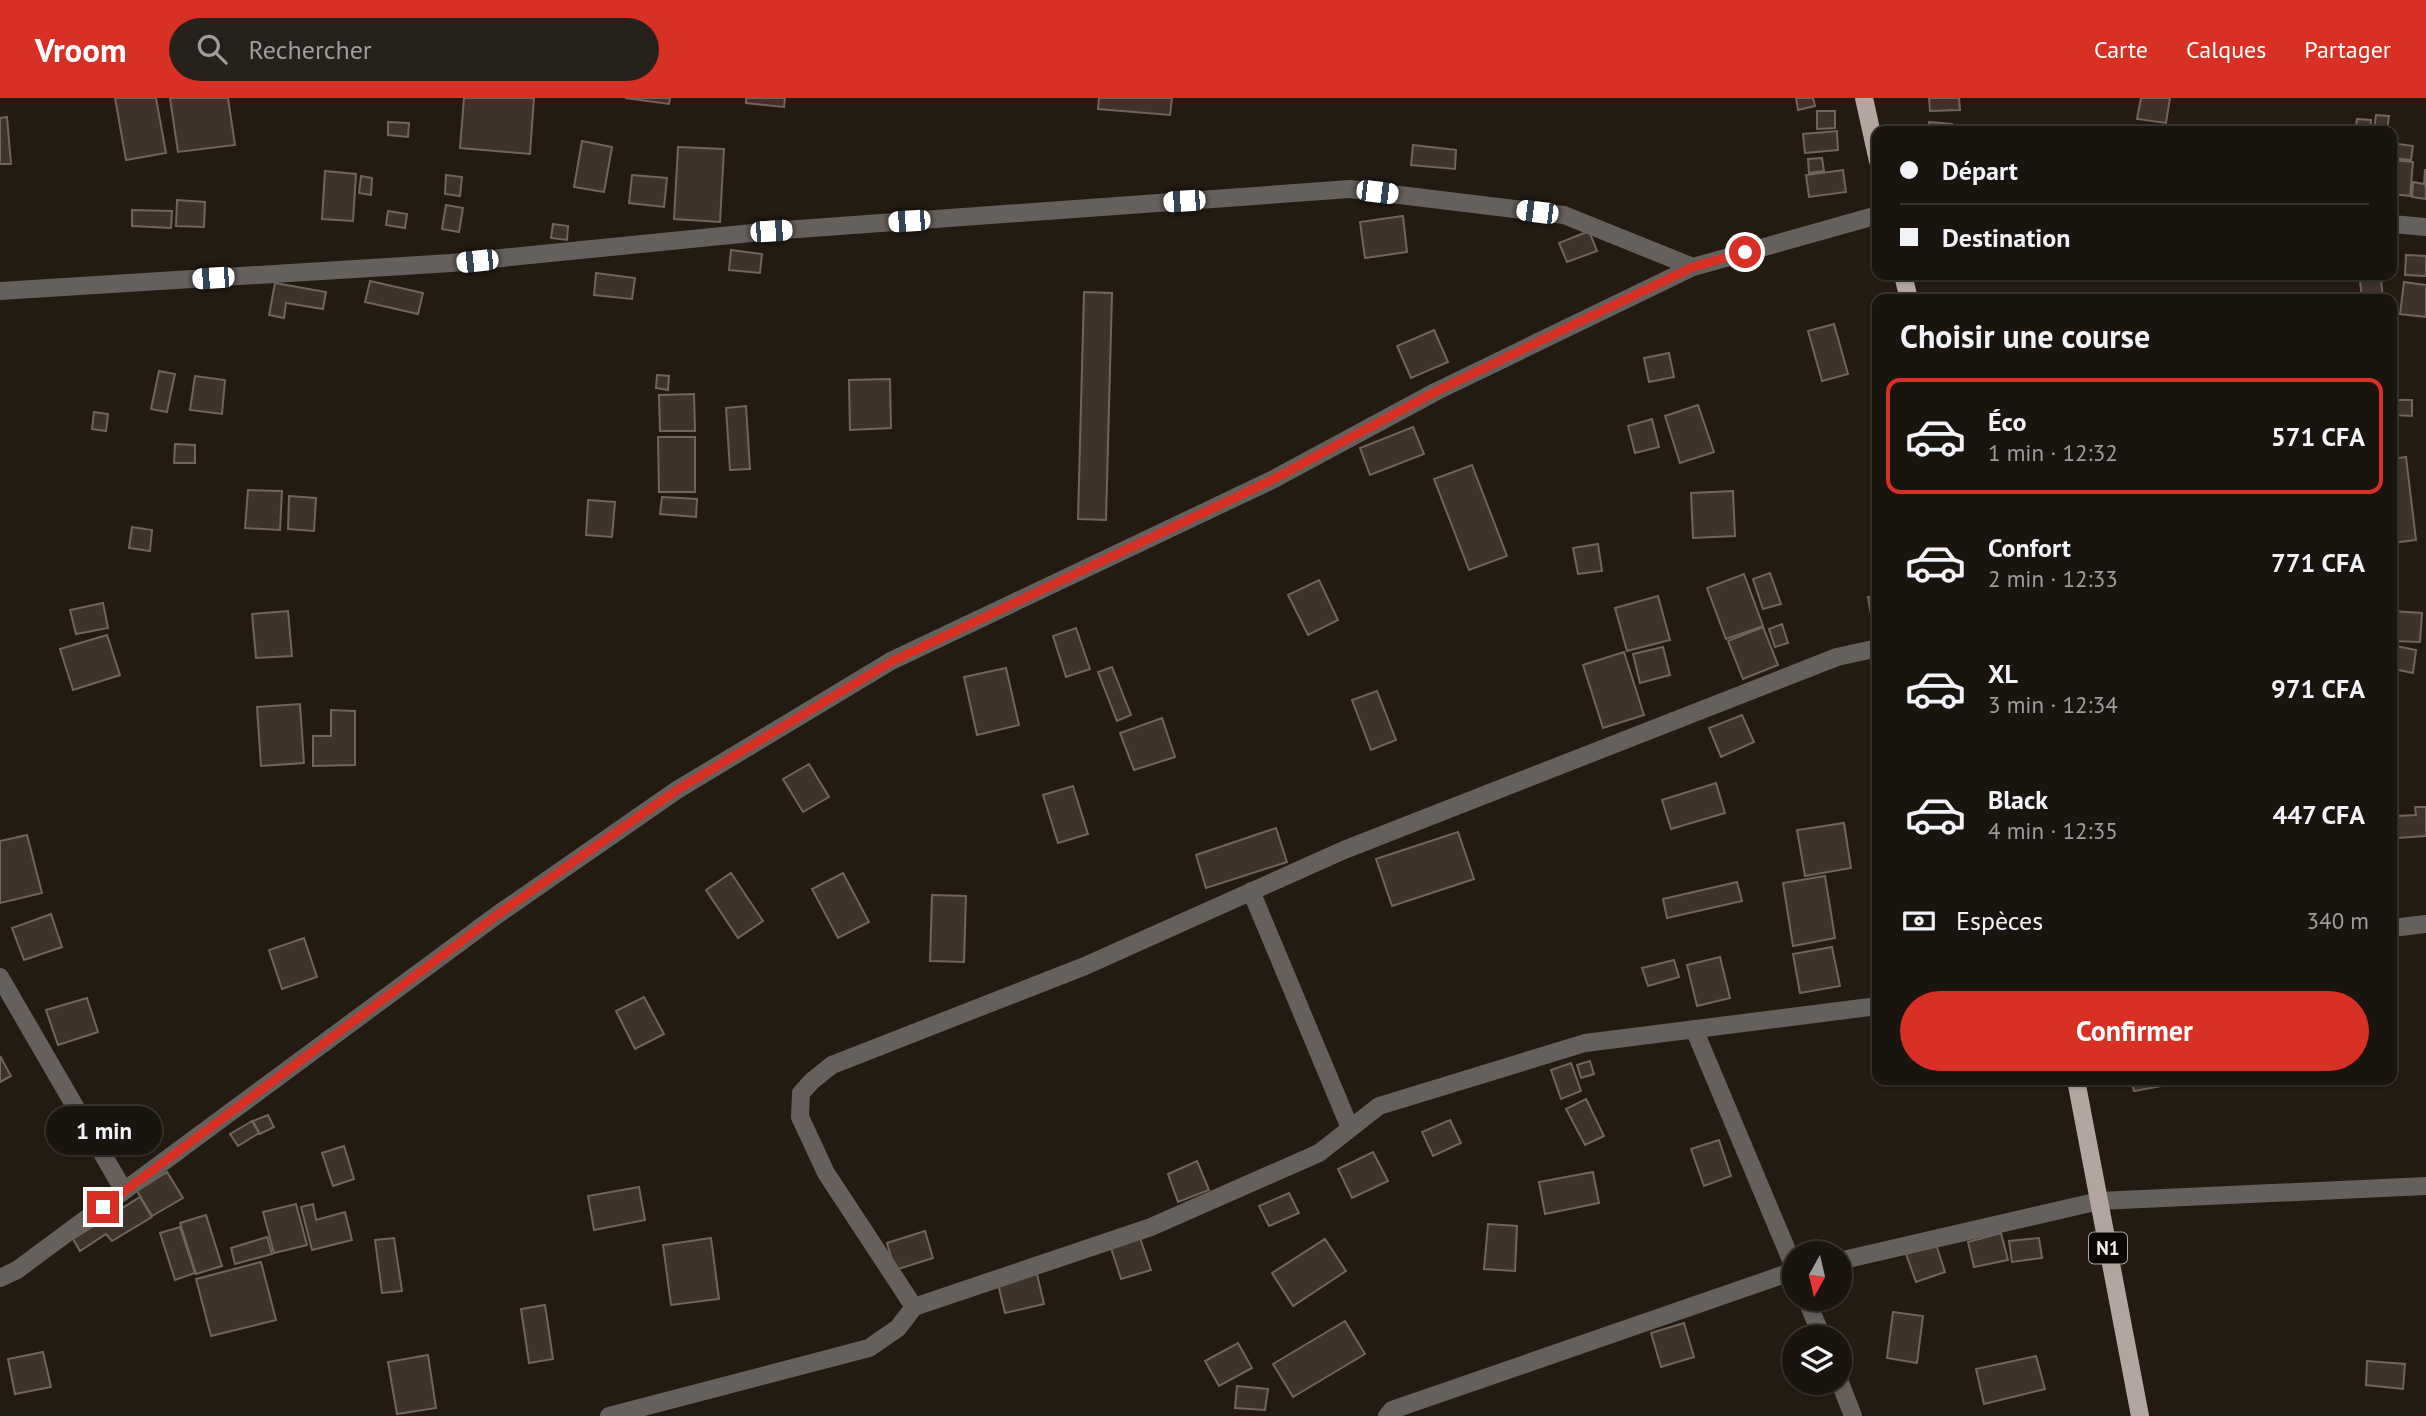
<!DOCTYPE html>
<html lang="fr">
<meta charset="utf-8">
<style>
body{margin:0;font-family:"PT Sans",sans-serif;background:#27211c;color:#f1f3f6;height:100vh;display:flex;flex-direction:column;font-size:26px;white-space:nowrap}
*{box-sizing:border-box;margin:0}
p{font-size:23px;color:#9f9e9e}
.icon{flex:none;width:38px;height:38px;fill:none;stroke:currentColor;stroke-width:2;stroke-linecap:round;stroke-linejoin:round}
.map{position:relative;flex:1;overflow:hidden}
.sheet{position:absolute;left:1872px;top:196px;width:525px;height:791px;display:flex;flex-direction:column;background:#1a140e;border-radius:14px;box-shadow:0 2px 5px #0004,0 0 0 2px #38332e}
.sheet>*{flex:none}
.banner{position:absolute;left:1872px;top:28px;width:525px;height:154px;border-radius:14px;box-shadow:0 2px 5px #0004,0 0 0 2px #38332e;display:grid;align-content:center;height:154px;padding:0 28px;background:#1a140e}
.needle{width:46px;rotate:188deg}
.fabs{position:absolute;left:1782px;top:1143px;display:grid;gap:14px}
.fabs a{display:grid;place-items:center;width:70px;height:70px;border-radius:50%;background:#1a140e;box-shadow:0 2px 5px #0004,0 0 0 2px #38332e;font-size:35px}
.end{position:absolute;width:32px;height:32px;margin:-16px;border:9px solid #d93025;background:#fff;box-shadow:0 0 0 4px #fff}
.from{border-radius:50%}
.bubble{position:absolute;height:49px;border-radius:24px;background:#1a140e;box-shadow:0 2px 5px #0004,0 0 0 2px #38332e;font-size:23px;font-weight:800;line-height:49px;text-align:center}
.car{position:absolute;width:21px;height:42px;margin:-21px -10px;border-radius:9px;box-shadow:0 0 5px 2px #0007;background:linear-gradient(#fff 24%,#345 0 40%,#fff 0 76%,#345 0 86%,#fff 0)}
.banner b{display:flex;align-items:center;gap:24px;height:66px;font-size:26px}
.banner b+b{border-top:2px solid #38332e}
.banner i{width:18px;height:18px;background:#f1f3f6}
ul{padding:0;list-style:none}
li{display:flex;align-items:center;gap:21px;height:116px;margin:0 14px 10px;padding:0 14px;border:4px solid transparent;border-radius:14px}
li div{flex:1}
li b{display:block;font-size:26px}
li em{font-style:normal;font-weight:800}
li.active{border-color:#d93025}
li>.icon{width:63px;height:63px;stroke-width:1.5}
h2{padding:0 28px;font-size:32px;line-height:84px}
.pay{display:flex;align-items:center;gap:18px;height:77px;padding:0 28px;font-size:26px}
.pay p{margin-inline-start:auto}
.primary-button{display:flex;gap:14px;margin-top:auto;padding:14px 28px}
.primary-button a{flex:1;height:80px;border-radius:42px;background:#d93025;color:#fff;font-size:28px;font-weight:800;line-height:80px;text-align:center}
header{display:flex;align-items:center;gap:42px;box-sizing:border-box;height:98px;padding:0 35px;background:#d93025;color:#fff}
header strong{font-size:33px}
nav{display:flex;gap:38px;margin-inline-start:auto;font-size:24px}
.search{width:490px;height:63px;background:#27211c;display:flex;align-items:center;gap:18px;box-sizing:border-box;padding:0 24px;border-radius:38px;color:#9f9e9e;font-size:26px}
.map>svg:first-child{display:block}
</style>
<header>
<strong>Vroom</strong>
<div class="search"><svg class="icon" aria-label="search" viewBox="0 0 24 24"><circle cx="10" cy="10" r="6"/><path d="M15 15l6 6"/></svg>Rechercher</div>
<nav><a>Carte</a><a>Calques</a><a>Partager</a></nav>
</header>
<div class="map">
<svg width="2426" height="1318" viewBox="0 0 2426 1318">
<rect width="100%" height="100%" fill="#231a12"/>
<path fill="#3d332a" stroke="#70645b" stroke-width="2" d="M115 0H156L166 55 126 62Z
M170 0H228L235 47 178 54Z
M464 0H534L530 56 460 50Z
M625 0H670L669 6Z
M746 0H785L784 9 746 5Z
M1099 0H1172L1170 17 1098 11Z
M1796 0H1813L1815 8 1798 12Z
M1929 0H1959L1960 12 1930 13Z
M2141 0H2170L2166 25 2137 21Z
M1817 13H1835V30L1817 31Z
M2376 17 2389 18 2387 33H2374Z
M7 19 11 66H0V20Z
M2357 21 2371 22 2370 33H2355Z
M388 24 409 25 408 39 388 37Z
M1929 24 1952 26 1951 33H1928Z
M1837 33 1838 52 1805 55 1803 36Z
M582 43 612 49 604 94 574 89Z
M2392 45 2413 48 2411 62 2392 60Z
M1413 47 1456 52 1455 71 1411 67Z
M678 49 724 51 720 124 674 121Z
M1822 60 1824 73 1809 75 1808 61Z
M2392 62 2413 64 2410 98 2392 96Z
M2425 71 2426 101 2412 99 2413 84 2424 86Z
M1843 72 1846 94 1809 99 1806 77Z
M325 73 356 76 353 123 322 121Z
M446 77 462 79 460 98 445 96Z
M632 77 667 80 664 109 629 105Z
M361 78 372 80 371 97 359 95Z
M177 102 205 104 204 129 176 128Z
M446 107 463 110 459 134 442 131Z
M132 112 172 113 171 130 132 128Z
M388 113 407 116 405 130 386 127Z
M1403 118 1407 154 1365 160 1360 124Z
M553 126 568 128 567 142 551 140Z
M1589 133 1597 153 1567 164 1559 145Z
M731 152 762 156 760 175 729 172Z
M2406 157 2426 158V178L2405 177Z
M596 175 635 180 632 201 594 197Z
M2381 181 2383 201H2362L2360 183Z
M370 183 423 195 418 216 365 204Z
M2404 184 2426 187V219L2400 216Z
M275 185 326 194 323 211 286 205 284 220 269 217Z
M1084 194 1112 195 1106 422 1078 421Z
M1834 226 1848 276 1822 283 1808 233Z
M1434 232 1448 264 1411 280 1397 248Z
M1669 255 1674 279 1649 284 1644 260Z
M159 273 175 276 167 314 151 311Z
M657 277 669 278 668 292 656 290Z
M195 278 225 282 222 316 190 312Z
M890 281 891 330 850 332 849 282Z
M694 296 695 333H660L659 297Z
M2392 302H2412V318L2392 317Z
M1698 307 1714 354 1680 365 1665 318Z
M746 308 750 371 730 372 726 310Z
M94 314 108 316 106 333 92 331Z
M1652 321 1659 349 1635 355 1628 328Z
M1413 329 1424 356 1370 377 1360 350Z
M658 339H695V394H659Z
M175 346 195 347V365H174Z
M2406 359 2416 442 2392 445V361Z
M1472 367 1507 458 1469 472 1434 381Z
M248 392 282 393 280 432 245 430Z
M1733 393 1735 438 1693 440 1691 395Z
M289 398 316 400 314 433 288 431Z
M662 399 697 401 696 419 660 416Z
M588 402 615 404 612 439 586 437Z
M132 429 152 432 150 453 129 450Z
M1598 446 1602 473 1578 476 1573 450Z
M1770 475 1781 506 1763 511 1753 481Z
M1744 476 1763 528 1726 541 1707 490Z
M1319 482 1338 522 1308 537 1288 497Z
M1878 497V527L1873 528 1868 499Z
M1658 498 1670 542 1627 553 1615 510Z
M103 505 108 530 76 536 70 512Z
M288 513 292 558 256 560 252 516Z
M2392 513 2422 515 2420 544 2392 543Z
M1782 526 1788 545 1775 549 1769 531Z
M1763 529 1778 567 1743 581 1728 543Z
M1076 530 1090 571 1066 579 1053 538Z
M107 537 120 577 73 592 60 551Z
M2396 548 2416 552 2413 575 2393 571Z
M1663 549 1670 577 1640 585 1633 556Z
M1624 554 1644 617 1603 630 1583 567Z
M1112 569 1131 617 1117 623 1098 574Z
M1006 570 1019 627 977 637 964 579Z
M1377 593 1396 642 1371 652 1352 602Z
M300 606 304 665 261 668 257 609Z
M331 612 355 613V667L313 668V638H331Z
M1742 617 1754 644 1721 659 1709 630Z
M1162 620 1175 659 1134 672 1120 635Z
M809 666 829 699 803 714 783 681Z
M1716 685 1725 715 1671 731 1662 702Z
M1073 688 1088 736 1058 745 1043 697Z
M2415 709H2426V738L2398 740 2397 718 2416 717Z
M1844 725 1851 770 1805 778 1797 732Z
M1276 730 1287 764 1206 790 1196 757Z
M1458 734 1474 781 1392 808 1376 761Z
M27 737 42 795 0 805V743Z
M731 775 763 823 738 840 706 792Z
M843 775 869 824 838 840 812 791Z
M1825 778 1835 840 1793 848 1783 785Z
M1737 784 1742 803 1667 820 1663 801Z
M932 797 966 798 964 864 930 863Z
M51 816 62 849 24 862 12 830Z
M304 840 317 879 282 891 269 852Z
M1832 849 1840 888 1800 895 1793 856Z
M1720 859 1730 900 1697 908 1687 867Z
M1674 862 1679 879 1648 888 1642 870Z
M644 899 664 936 635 951 616 913Z
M87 900 98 934 58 947 46 912Z
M0 958 11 978 0 984Z
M1590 963 1594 976 1581 980 1577 967Z
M1571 965 1581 993 1561 1001 1551 972Z
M2131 982H2161L2162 988 2134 993Z
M1586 1001 1604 1038 1585 1047 1566 1011Z
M268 1017 274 1029 260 1036 253 1023Z
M1450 1022 1461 1045 1433 1058 1422 1034Z
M252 1023 259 1035 238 1048 230 1036Z
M1719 1042 1731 1078 1704 1088 1691 1051Z
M344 1048 354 1081 333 1088 322 1055Z
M1373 1054 1388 1083 1352 1100 1338 1071Z
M1197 1063 1209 1092 1178 1104 1168 1076Z
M167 1074 183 1100 152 1118 137 1093Z
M1593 1074 1599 1105 1545 1116 1539 1084Z
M639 1089 645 1122 594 1132 588 1098Z
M1289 1095 1299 1115 1269 1128 1259 1108Z
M140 1099 152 1119 112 1143 106 1136 80 1153 73 1141Z
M296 1106 307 1147 274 1155 263 1114Z
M313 1106 316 1122 345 1114 352 1142 312 1152 301 1109Z
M206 1117 222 1168 196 1176 180 1125Z
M1488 1126 1517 1128 1515 1173 1484 1171Z
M180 1129 195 1175 175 1182 160 1135Z
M925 1133 933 1160 895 1172 887 1145Z
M2001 1135 2008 1162 1974 1169 1968 1144Z
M267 1139 272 1156 235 1166 231 1150Z
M394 1140 402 1193 382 1195 375 1142Z
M711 1140 719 1201 671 1207 663 1147Z
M1140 1140 1151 1172 1121 1181 1111 1150Z
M2039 1140 2042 1160 2012 1164 2009 1143Z
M1325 1141 1346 1173 1293 1208 1272 1175Z
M1936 1146 1945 1174 1916 1184 1906 1156Z
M261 1164 276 1222 211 1238 196 1181Z
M1037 1176 1044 1206 1005 1215 998 1186Z
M545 1207 553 1261 529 1265 521 1211Z
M1893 1214 1923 1218 1917 1265 1887 1260Z
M1345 1223 1365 1256 1293 1299 1273 1266Z
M1684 1225 1694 1259 1661 1269 1651 1235Z
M1238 1245 1252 1270 1219 1288 1205 1263Z
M43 1254 51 1289 15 1296 8 1261Z
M428 1257 436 1310 397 1316 388 1264Z
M2036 1258 2045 1291 1984 1306 1976 1271Z
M2367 1263 2405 1266 2403 1291 2366 1287Z
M1237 1288 1268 1291 1265 1312 1235 1310Z"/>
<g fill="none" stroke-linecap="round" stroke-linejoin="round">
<path stroke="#66605d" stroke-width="18" d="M2392 126 2426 129
M0 193 451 165 771 133 1350 91 1564 117 1693 169
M1251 793 1350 1030
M2392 830 2426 826
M0 879 124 1093
M1694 931 1794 1169
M1839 1163 2099 1103 2426 1088
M0 1180 17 1172 497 817 677 692 891 563 1272 382 1437 293 1693 169 1878 117
M1806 1200 1822 1239
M914 1209 826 1075 800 1019 801 995 812 983 832 967 1085 868 1344 752 1837 559 1878 550
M1839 1282 1853 1318
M609 1318 869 1250 898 1230 914 1209 1151 1129 1319 1055 1379 1008 1585 945 1878 908
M1387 1318 1392 1312 1794 1173"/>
<path stroke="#b3a59f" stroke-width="18" d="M1864 0 1878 63
M1903 177 1909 201
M2076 982 2140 1318"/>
</g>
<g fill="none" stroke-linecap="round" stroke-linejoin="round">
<path stroke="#d93025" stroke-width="9" d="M103 1109 497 817 677 692 891 564 1272 382 1437 293 1693 169 1745 154"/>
</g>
<g text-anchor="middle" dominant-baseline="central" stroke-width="6" stroke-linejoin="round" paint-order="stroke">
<rect fill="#090604" stroke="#aea8a4" stroke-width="2" x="2089" y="1134.5" width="38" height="31" rx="5"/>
<g font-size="19" font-weight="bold" fill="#f5eee8">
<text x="2108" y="1150">N1</text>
</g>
</g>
</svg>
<div class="fabs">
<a><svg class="needle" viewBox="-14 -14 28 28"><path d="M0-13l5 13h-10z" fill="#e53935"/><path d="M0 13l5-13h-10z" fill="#9f9e9e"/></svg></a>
<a><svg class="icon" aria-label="layers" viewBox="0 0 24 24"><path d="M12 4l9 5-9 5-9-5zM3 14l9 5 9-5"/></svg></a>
</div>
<i class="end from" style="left:1745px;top:154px"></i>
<i class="end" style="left:103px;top:1109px"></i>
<div class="bubble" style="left:46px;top:1008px;width:116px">1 min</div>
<i class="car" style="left:1377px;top:94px;rotate:97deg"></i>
<i class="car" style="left:1184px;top:103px;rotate:266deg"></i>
<i class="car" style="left:1537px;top:114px;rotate:277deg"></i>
<i class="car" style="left:909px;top:123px;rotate:266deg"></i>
<i class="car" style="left:771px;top:133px;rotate:86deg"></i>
<i class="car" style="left:477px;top:163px;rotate:264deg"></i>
<i class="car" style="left:213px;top:180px;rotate:266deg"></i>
<div class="banner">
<b><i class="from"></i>Départ</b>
<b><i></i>Destination</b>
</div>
<section class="sheet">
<h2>Choisir une course</h2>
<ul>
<li class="active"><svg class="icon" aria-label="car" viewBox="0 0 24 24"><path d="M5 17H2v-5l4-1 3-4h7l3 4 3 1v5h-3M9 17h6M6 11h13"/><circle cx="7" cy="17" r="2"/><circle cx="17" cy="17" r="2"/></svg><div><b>Éco</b><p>1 min · 12:32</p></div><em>571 CFA</em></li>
<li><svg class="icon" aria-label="car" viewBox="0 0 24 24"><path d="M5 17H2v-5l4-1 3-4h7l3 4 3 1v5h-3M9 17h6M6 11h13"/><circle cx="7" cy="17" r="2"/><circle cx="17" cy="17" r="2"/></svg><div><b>Confort</b><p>2 min · 12:33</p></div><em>771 CFA</em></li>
<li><svg class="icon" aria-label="car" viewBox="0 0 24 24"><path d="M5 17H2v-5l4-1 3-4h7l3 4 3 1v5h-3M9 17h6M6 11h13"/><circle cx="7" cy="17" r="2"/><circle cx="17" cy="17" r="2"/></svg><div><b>XL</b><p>3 min · 12:34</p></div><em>971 CFA</em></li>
<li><svg class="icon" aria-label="car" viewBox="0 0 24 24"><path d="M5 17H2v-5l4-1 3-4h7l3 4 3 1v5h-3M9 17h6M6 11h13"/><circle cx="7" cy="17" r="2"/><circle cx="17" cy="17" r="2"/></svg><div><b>Black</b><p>4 min · 12:35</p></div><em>447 CFA</em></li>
</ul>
<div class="pay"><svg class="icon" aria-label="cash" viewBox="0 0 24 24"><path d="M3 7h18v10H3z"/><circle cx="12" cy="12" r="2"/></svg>Espèces<p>340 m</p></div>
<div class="primary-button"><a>Confirmer</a></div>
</section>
</div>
